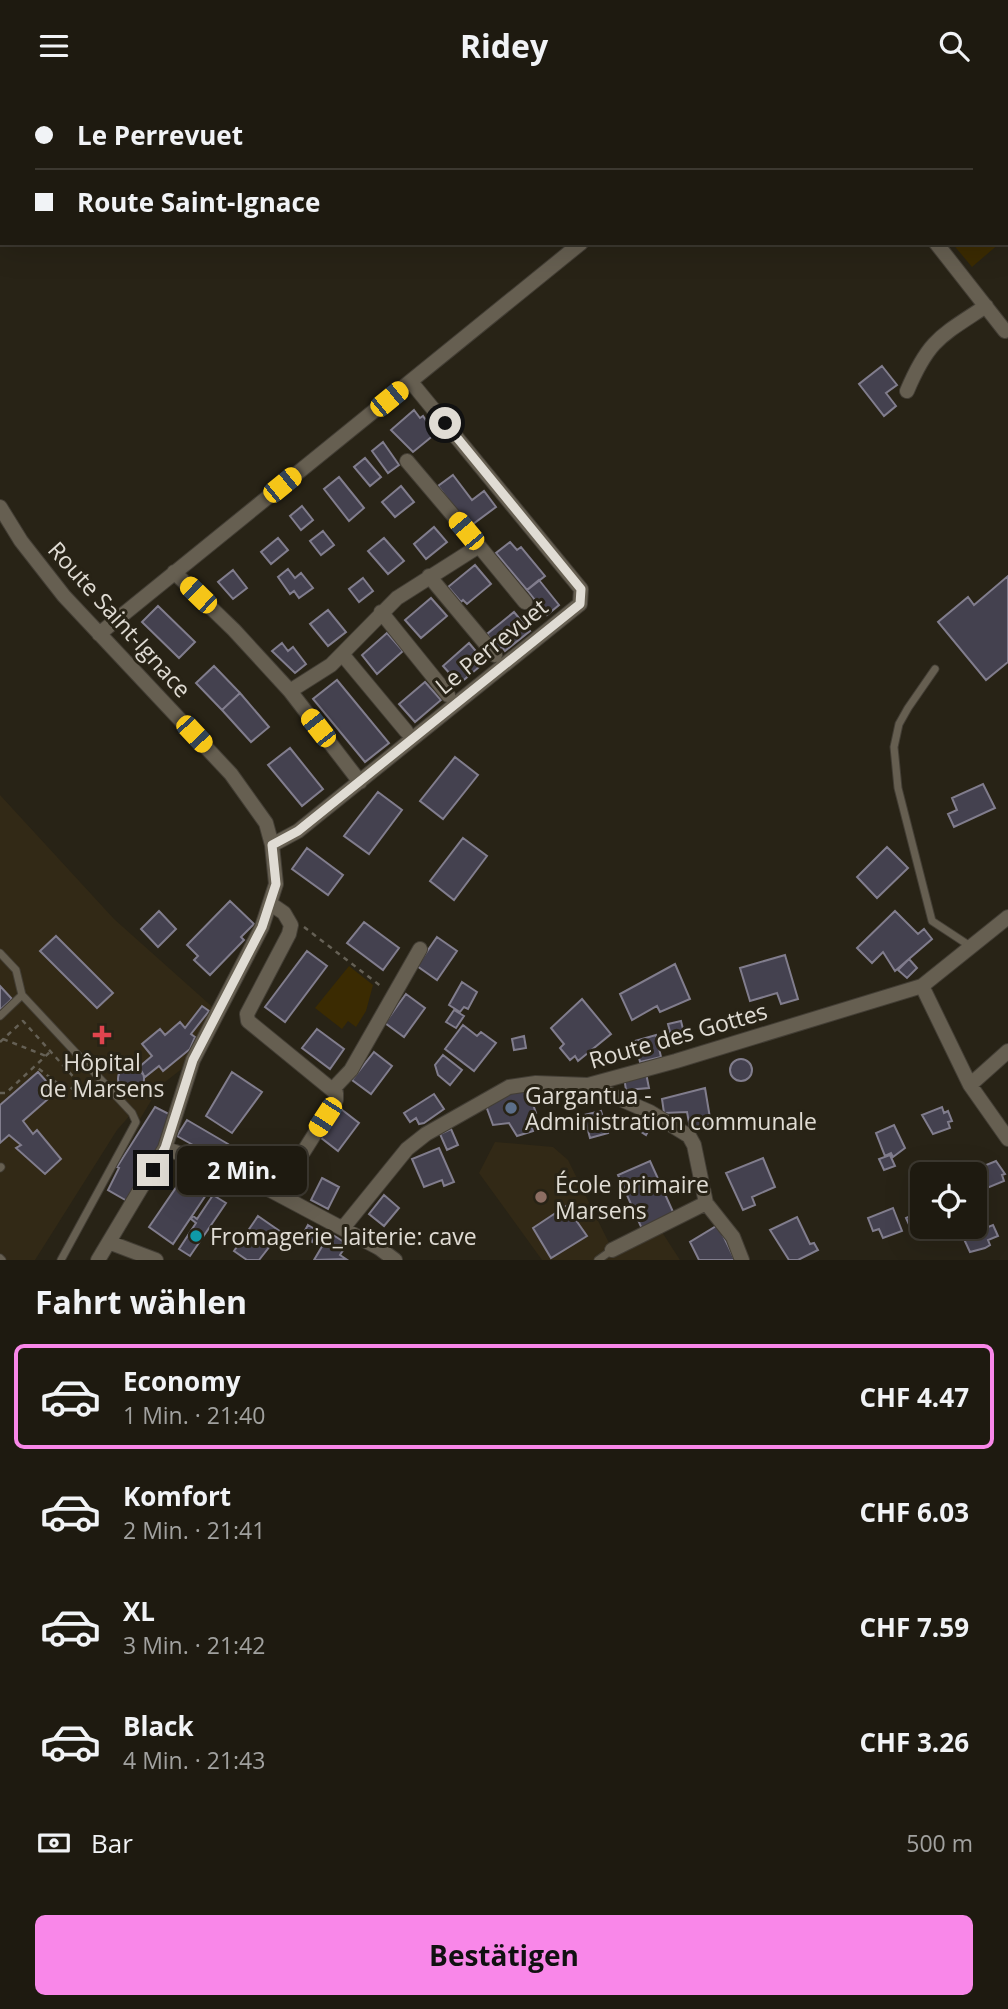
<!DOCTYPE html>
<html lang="de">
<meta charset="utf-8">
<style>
body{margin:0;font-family:"Open Sans",sans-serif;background:#262319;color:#f1f3f6;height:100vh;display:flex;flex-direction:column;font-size:26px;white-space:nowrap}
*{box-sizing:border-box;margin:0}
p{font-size:23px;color:#a1a19f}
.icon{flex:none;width:38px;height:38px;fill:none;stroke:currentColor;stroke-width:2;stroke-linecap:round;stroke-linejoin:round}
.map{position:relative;height:1169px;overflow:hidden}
.sheet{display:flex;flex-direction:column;background:#1e1a10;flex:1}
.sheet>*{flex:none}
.top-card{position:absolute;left:0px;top:0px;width:1008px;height:154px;box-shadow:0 7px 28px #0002,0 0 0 2px #3c3830;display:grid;align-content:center;height:154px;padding:0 35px;background:#1e1a10}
.buttons{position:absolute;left:910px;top:1071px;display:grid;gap:14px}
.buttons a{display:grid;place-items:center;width:77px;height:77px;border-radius:10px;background:#1e1a10;box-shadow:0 7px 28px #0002,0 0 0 2px #3c3830;font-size:35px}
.end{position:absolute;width:32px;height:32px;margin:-16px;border:9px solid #e0dcd4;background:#111;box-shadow:0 0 0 4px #111}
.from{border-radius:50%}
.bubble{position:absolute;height:49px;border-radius:10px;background:#1e1a10;box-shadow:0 7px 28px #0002,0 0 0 2px #3c3830;font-size:23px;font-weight:700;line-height:49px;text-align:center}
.car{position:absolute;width:21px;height:42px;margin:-21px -10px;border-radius:9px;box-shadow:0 0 5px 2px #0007;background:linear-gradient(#f5c518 24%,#345 0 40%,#f5c518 0 76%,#345 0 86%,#f5c518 0)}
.top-card b{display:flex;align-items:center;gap:24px;height:66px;font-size:26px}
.top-card b+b{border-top:2px solid #3c3830}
.top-card i{width:18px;height:18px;background:#f1f3f6}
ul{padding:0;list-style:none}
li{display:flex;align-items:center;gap:21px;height:105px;margin:0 14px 10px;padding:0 21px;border:4px solid transparent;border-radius:10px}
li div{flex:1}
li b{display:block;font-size:26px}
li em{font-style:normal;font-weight:700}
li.current{border-color:#f987e9}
li>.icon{width:63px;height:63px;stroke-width:1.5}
h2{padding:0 35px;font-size:32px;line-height:84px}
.pay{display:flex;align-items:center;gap:18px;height:77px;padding:0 35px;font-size:26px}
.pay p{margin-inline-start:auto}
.action{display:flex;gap:14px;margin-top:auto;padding:14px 35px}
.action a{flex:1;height:80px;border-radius:10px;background:#f987e9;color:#111;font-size:28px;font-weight:700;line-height:80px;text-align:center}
header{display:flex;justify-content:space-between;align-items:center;height:91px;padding:0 35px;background:#1e1a10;font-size:32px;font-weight:700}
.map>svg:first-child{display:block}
</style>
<header><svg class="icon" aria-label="menu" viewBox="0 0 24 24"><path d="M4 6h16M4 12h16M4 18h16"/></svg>Ridey<svg class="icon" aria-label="search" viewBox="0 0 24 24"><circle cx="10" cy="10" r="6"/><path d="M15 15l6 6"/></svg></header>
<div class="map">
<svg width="1008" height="1169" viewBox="0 0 1008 1169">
<rect width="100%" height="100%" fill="#282316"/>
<path fill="#322916" d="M0 704 114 828 217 920 193 969 160 995 140 1028 132 1022 117 1039 35 1169H0Z
M495 1051 553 1056 568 1069 610 1154 660 1138 680 1169H542L479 1082Z"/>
<path fill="#3b2b02" d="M952 152H1000L972 176Z
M349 875 373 894 366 920 356 936 348 930 342 938 315 917Z"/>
<path fill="#44414f" stroke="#817d8d" stroke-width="2" d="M853 0H984L986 2H855Z
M882 275 897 294 886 302 896 315 884 325 859 293Z
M414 319 420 327 423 325 435 343 413 361 391 339Z
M383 351 399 374 388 382 372 360Z
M365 367 381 386 370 395 354 376Z
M453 384 472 409 484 400 496 416 469 436 438 395Z
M339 386 364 417 349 430 324 398Z
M401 395 414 411 395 426 382 411Z
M302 415 313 429 301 439 290 425Z
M434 436 447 451 426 468 414 453Z
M323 440 334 454 321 464 310 450Z
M278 447 288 459 271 473 261 461Z
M384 447 404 470 388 483 368 460Z
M510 451 517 459 521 456 545 485 527 499 496 462Z
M475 474 491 493 467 513 463 509 461 511 448 496Z
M288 478 295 487 301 482 313 497 299 507 294 500 290 503 278 486Z
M233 479 247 497 233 508 218 491Z
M1008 485V571L986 589 938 531 968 506 974 514Z
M363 487 373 500 359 511 349 498Z
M539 489 559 514 547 524 527 499Z
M431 507 447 525 421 547 405 529Z
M158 515 195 551 179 567 142 531Z
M328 519 346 541 328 555 310 533Z
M514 521 530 540 505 560 502 556 499 558 487 543Z
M387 542 403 560 377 583 362 564Z
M282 552 288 560 293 556 306 573 295 582 272 560Z
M469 552 485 571 459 593 443 575Z
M214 575 240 602 222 619 196 592Z
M337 589 389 652 365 671 313 608Z
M425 591 441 609 415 631 399 613Z
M240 602 269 636 251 651 222 619Z
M290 657 323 698 302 715 268 674Z
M455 666 478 684 443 728 420 710Z
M983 693 995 717 954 736 948 723 957 719 952 707Z
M378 701 402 719 369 763 344 745Z
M463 747 487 765 454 809 430 790Z
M887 756 908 777 877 807 857 786Z
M307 757 343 784 328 804 292 778Z
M230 810 254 833 241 846 244 849 210 884 194 869 198 865 187 854Z
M159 820 176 838 158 856 141 838Z
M895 820 918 843 924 838 932 848 895 880 883 861 872 872 857 857Z
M364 831 399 857 383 879 347 852Z
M56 845 113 902 97 917 40 860Z
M437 846 457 860 437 889 417 875Z
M307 860 327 875 285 931 265 916Z
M785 864 798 908 781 913 777 902 750 910 740 877Z
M909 868 917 877 907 887 898 879Z
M675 873 690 908 660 921 657 915 632 929 620 903Z
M462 891 477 901 468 918 464 916 460 921 449 914Z
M0 895 12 908 0 919Z
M406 903 425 917 404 946 385 932Z
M582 908 611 943 578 970 575 965 570 969 560 957 564 953 551 937Z
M202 915 209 920 191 943 195 946 190 958 163 980 159 975 145 986 138 977 152 965 142 953 160 938 165 944 180 931 185 937Z
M454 919 464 925 456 937 446 931Z
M681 930 685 946 672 949 668 933Z
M463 934 477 945 481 941 496 952 474 980 445 958Z
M317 938 344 958 330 978 302 957Z
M656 944 661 966 640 971 635 950Z
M524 945 526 957 514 959 512 948Z
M374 961 392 975 371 1003 352 989Z
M443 964 462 979 450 994 438 984 435 974Z
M730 979a11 11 0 1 1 22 0a11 11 0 1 1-22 0Z
M118 988a13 13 0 1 1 26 0a13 13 0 1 1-26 0Z
M38 981 56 1001 23 1030 33 1043 37 1039 61 1068 45 1083 16 1057 21 1054 9 1044 0 1052V1014Z
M232 981 262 1001 232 1042 206 1025Z
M646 982 649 997 626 999 624 986Z
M527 996 536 1022 532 1024 534 1030 530 1031 533 1040 517 1045 509 1032 493 1034 485 1012Z
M705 997 711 1033 690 1037 687 1021 664 1022 662 1008Z
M434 1003 444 1018 424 1032 419 1033 416 1027 410 1031 404 1022Z
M155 1016 169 1023 162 1052 127 1110 108 1099 119 1077 117 1076Z
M942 1016 944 1022 948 1020 952 1030 948 1031 950 1037 933 1043 922 1024Z
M341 1018 359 1032 338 1060 320 1046Z
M601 1020 608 1042 590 1047 584 1024Z
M645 1027 653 1031 646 1044 638 1039Z
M187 1029 228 1053 218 1068 177 1045Z
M894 1034 905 1057 893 1066 891 1062 885 1065 876 1042Z
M451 1038 458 1054 447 1059 440 1043Z
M439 1057 454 1091 444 1095 442 1089 424 1096 412 1068Z
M890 1064 895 1075 884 1079 879 1068Z
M763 1067 775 1096 752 1106 755 1114 743 1119 726 1082Z
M650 1070 674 1123 642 1138 618 1084Z
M996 1070 1005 1083 1002 1084 1004 1090 987 1097 984 1090 981 1091 979 1077Z
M188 1079 212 1095 173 1153 149 1136Z
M322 1087 339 1096 328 1118 311 1109Z
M213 1104 226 1112 190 1165 179 1158 196 1132 191 1128 193 1125 197 1128Z
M384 1104 399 1117 384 1135 369 1123Z
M566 1115 587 1145 551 1167 533 1137Z
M893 1117 902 1140 883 1147 879 1138 873 1140 868 1127Z
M920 1121 923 1136 912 1140 906 1127Z
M258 1125 281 1141 259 1169H247L234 1160Z
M797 1126 810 1153 814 1152 818 1159 798 1169H789L770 1139Z
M308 1134 318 1140 312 1151 302 1145Z
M718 1134 735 1169H699L690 1151Z
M993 1134 998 1145 988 1149 990 1154 985 1157 970 1161 963 1146Z
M330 1142 347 1153 340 1164 346 1168 314 1169Z"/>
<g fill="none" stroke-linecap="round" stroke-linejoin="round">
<defs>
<path id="lane" d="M935 578 908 617 899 633 894 656 898 697 932 830 970 855
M0 862 16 879 22 904 132 1022 136 1031 61 1169
M0 925 22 904
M0 1077 1 1076
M0 1167 2 1169
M598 1169 612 1159"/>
<path id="street" d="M814 0 816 2
M767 2 770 0
M936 152 1005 240
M907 300C929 248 941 245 986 215
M407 370 479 455
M0 416 21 450 64 505 231 683 266 732 272 754 276 793 262 836 193 969 165 1057 98 1169
M174 481 234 539 290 600 360 691
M429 485 495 564
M381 521 448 604
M99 543 581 152
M342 563 406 640
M290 600 331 574 397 507 479 455 525 511
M272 754 298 740 580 513 581 498 411 291
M271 813 284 822 291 834 289 843 247 923 248 930 336 1002V1009L304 1060
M922 895 970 994 1008 1048
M588 994 650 1021 689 1045 694 1054 706 1112 733 1146 742 1169
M970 994 1008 960
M333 998 351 979 420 858
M165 1057 255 1091 379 1157 395 1169
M343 1137 407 1058 426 1043 509 996 536 992 588 994 676 970 922 895 1008 826
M111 1152 156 1169
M612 1159 706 1112"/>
<path id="highway" d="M140 2 142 0
M172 2 174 0
M0 110 2 109
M0 135 2 134"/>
</defs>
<use href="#lane" stroke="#433e35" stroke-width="9"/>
<use href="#street" stroke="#433e35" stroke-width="16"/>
<use href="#highway" stroke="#433e35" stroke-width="23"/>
<path stroke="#656055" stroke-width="2.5" stroke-dasharray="5 5" stroke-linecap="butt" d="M304 836 382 896
M3 948 46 965
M0 951 23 930 79 992 68 1000 35 975
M0 1002H6L51 960
M273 1086 291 1059"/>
<use href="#lane" stroke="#665f51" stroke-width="7"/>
<use href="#street" stroke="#665f51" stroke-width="14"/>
<use href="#highway" stroke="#f4914a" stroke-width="21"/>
</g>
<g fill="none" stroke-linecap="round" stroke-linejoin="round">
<path stroke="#e0dcd4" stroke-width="9" d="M153 1079 165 1057 193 969 262 836 276 793 272 754 298 740 580 513 581 498 445 332"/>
</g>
<path fill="#e0444e" stroke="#282316" stroke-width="2.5" d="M98.5 933.5h7v7h7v7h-7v7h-7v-7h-7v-7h7z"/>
<circle fill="#5c6f8a" stroke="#282316" stroke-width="2.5" cx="511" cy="1017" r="7"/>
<circle fill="#8d6e63" stroke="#282316" stroke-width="2.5" cx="541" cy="1106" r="7"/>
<circle fill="#0f9aa8" stroke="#282316" stroke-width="2.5" cx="196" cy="1145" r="7"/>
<g text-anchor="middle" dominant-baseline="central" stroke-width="6" stroke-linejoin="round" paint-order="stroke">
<g font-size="23" fill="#e0dcd4" stroke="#282316">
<text transform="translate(120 528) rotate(48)">Route Saint-Ignace</text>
<text transform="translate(491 555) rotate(-39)">Le Perrevuet</text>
<text transform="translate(678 944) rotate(-16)">Route des Gottes</text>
</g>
<g font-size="23" fill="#e0dcd4" stroke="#282316" text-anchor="start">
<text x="102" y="971" text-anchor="middle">Hôpital<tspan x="102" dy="26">de Marsens</tspan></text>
<text x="525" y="1004">Gargantua -<tspan x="525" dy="26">Administration communale</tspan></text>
<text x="555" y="1093">École primaire<tspan x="555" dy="26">Marsens</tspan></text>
<text x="210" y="1145">Fromagerie_laiterie: cave</text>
</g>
</g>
</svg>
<div class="buttons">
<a><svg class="icon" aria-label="locate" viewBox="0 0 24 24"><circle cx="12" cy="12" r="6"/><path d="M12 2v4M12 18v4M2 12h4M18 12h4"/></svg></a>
</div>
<i class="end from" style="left:445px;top:332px"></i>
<i class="end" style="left:153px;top:1079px"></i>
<div class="bubble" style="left:177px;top:1055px;width:130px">2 Min.</div>
<i class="car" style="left:389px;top:308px;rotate:51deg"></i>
<i class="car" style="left:282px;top:394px;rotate:51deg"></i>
<i class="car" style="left:466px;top:440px;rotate:320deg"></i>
<i class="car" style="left:198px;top:504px;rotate:314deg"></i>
<i class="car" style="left:318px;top:637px;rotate:322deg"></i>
<i class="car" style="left:194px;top:643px;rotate:137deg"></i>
<i class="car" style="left:325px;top:1026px;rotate:213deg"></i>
<div class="top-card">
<b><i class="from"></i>Le Perrevuet</b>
<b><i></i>Route Saint-Ignace</b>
</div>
</div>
<section class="sheet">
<h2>Fahrt wählen</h2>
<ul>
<li class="current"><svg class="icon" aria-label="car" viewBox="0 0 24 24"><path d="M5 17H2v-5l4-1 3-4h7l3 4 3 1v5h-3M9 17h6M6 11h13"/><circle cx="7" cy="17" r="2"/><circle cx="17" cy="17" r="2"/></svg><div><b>Economy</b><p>1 Min. · 21:40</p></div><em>CHF 4.47</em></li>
<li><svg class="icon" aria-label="car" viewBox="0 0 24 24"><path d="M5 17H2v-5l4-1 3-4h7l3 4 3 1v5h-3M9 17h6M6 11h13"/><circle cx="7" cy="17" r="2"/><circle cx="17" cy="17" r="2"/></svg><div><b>Komfort</b><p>2 Min. · 21:41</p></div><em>CHF 6.03</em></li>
<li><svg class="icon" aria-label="car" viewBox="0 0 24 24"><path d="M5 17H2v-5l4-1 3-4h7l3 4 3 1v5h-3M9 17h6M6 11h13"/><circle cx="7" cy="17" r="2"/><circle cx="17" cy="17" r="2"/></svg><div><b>XL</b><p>3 Min. · 21:42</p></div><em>CHF 7.59</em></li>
<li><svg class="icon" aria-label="car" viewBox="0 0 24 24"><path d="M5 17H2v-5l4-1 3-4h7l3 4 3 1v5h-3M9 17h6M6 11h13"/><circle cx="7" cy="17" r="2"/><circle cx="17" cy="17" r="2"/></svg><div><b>Black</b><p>4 Min. · 21:43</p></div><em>CHF 3.26</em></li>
</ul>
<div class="pay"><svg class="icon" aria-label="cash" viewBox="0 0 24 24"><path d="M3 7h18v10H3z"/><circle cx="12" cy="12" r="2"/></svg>Bar<p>500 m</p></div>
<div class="action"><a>Bestätigen</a></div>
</section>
